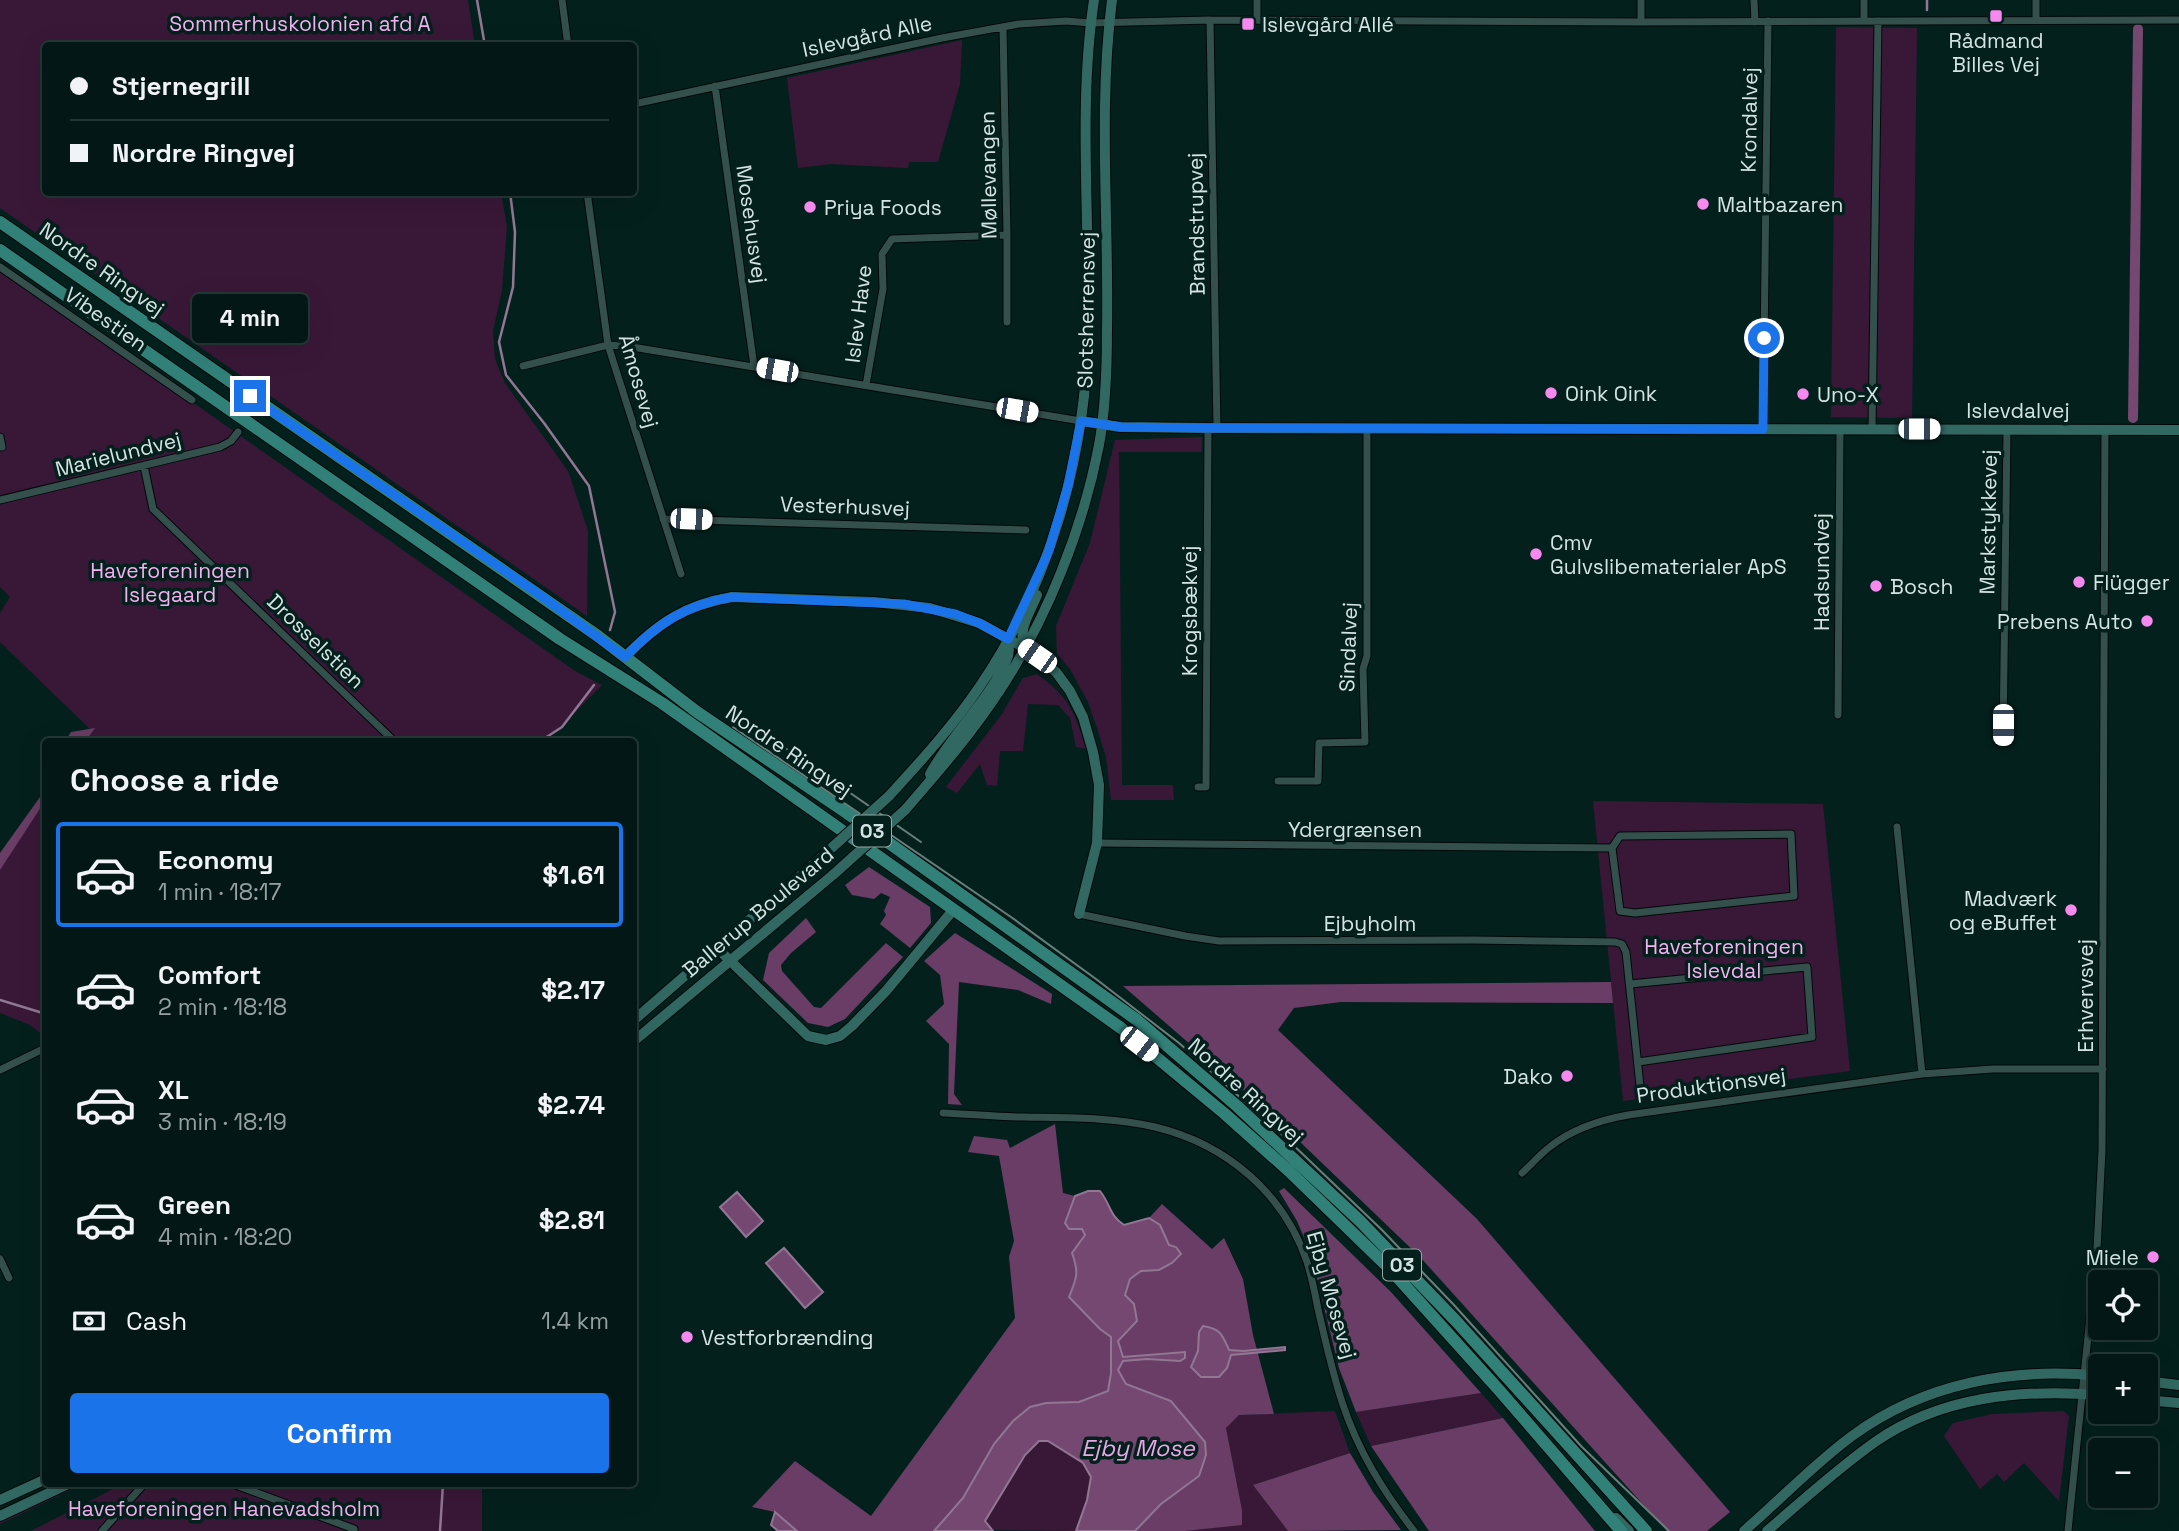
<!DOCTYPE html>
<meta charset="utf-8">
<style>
body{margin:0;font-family:"Space Grotesk",sans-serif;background:#112523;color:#f1f3f6;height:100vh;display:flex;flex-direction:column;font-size:26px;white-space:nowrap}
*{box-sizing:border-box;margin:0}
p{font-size:23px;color:#97a0a1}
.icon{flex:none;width:38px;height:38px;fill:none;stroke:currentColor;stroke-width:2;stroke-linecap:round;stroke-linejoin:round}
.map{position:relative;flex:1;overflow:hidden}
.drawer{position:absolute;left:42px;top:738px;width:595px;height:749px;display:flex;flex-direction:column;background:#031816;border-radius:7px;box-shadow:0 7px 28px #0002,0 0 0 2px #243735}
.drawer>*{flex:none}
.guide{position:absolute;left:42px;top:42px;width:595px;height:154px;border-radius:7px;box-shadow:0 7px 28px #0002,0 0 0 2px #243735;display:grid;align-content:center;height:154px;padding:0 28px;background:#031816}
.fabs{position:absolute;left:2088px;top:1270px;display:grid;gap:14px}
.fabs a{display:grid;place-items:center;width:70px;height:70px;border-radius:7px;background:#031816;box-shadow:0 7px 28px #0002,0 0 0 2px #243735;font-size:35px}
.end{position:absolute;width:32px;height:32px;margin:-16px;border:9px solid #1a73e8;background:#fff;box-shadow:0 0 0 4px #fff}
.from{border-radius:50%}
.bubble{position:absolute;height:49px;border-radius:7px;background:#031816;box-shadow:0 7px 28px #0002,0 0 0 2px #243735;font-size:23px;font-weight:700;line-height:49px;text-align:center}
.car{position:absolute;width:21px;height:42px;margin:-21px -10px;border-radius:9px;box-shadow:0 0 5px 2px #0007;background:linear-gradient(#fff 24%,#345 0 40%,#fff 0 76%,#345 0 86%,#fff 0)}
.guide b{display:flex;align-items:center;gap:24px;height:66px;font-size:26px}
.guide b+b{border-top:2px solid #243735}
.guide i{width:18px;height:18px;background:#f1f3f6}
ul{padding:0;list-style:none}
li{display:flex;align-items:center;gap:21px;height:105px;margin:0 14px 10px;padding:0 14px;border:4px solid transparent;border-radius:7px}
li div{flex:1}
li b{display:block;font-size:26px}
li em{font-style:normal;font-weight:700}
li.on{border-color:#1a73e8}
li>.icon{width:63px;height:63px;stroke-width:1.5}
h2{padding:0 28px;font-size:32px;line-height:84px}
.pay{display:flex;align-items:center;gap:18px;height:77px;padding:0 28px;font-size:26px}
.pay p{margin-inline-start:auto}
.button{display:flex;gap:14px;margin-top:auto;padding:14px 28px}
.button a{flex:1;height:80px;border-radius:7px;background:#1a73e8;color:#fff;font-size:28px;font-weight:700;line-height:80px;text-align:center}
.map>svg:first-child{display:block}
</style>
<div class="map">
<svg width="2179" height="1531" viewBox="0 0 2179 1531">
<rect width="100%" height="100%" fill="#04201d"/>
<path fill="#391837" d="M0 0H468L475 45 46 46V192L501 193 507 226 502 290 493 331 495 359 505 383 568 471 588 531 587 616 0 208Z
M1836 27 1917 28 1912 418 1831 417Z
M962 40 960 84 938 162H909L908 168 831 164 798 168 787 78Z
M0 267 575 671 602 685 545 742H83L91 730 0 642V613L10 597 0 587Z
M1202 437V452H1119L1122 785H1173L1174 800H1111L1106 757 1098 731 1088 702 1070 669 1057 654 1056 626 1090 543 1115 440Z
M1037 674C1069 697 1074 712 1087 749L1076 747 1070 718 1058 705 1028 704 1023 751H1000L997 786 987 785 980 764 957 793 946 787 1002 714 1023 678Z
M45 799V1036L28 1024 0 1013V867Z
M1593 801 1823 804 1850 1071 1623 1101Z
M1481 1393 1503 1418 1371 1446 1356 1412Z
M1335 1411 1350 1453 1253 1485 1288 1531H1185L1242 1524V1510L1226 1428 1239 1415Z
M2064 1411 2069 1416 2059 1501 2024 1463 2004 1482 1997 1474 1980 1489 1944 1436 1953 1423 1992 1414Z
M1039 1441H1048L1083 1463 1091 1478 1087 1500 1076 1531 991 1530 985 1521 1025 1455Z
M77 1484H83L0 1524V1521Z
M119 1484H482V1531H31L111 1490Z"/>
<path fill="#693d65" d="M95 728 85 742 66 740 71 732Z
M45 790V801L0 870V853Z
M869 867 930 907 931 923 910 948 880 924 886 915 884 911 890 897 881 893 874 899 852 895 845 885Z
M806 918 816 932 791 953 781 965 782 971 814 1007 821 1008 886 943 903 957 845 1019 828 1027 808 1023 763 980 769 953Z
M955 933 1052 994 1051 1004 1018 990 959 982 954 1094 962 1105 948 1104 949 1044 926 1021 944 1004 940 975 924 961Z
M1611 982 1613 1003 1341 1002 1294 1008 1278 1030 1477 1219 1730 1512 1707 1531H1667L1420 1257 1273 1116 1123 986Z
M1055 1124 1063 1193 1075 1196 1065 1223 1069 1229H1082L1086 1235 1073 1253C1079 1270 1076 1280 1069 1297L1100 1329 1111 1337V1373L1108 1391 1079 1402 1046 1403 1013 1421 994 1444 963 1498 934 1531H797L775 1512 752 1507 795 1461 871 1516 1015 1318 1009 1257 1014 1241 999 1156 968 1152 974 1136 1007 1140 1010 1148Z
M1284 1188 1391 1292 1481 1393 1356 1412 1339 1368 1311 1254 1297 1221 1279 1191Z
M1162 1204 1212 1249 1224 1238 1243 1279 1253 1335 1274 1414 1239 1415 1226 1428 1242 1510V1525L1185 1531H1135L1161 1504 1199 1476 1205 1442 1171 1401 1126 1384 1118 1370V1340L1137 1321 1125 1295 1130 1279 1141 1271 1159 1270 1172 1264 1180 1254 1169 1245 1160 1225 1149 1218Z
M1503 1418 1595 1531H1429L1371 1446Z
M1350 1453 1373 1492 1401 1530 1288 1531 1253 1485Z"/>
<path fill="#744871" stroke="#917793" stroke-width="2" d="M1088 1191H1100C1111 1205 1109 1215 1124 1225L1149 1218 1160 1225 1169 1245 1176 1247 1181 1254 1172 1263 1159 1270 1141 1271 1130 1279 1125 1295 1134 1304 1137 1321 1118 1341 1123 1357 1185 1352V1358L1180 1361 1147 1359 1123 1361 1118 1370 1126 1384 1171 1401 1205 1442 1206 1455 1199 1476 1161 1504 1135 1531H1076L1087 1500 1091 1477 1083 1463 1048 1441H1039L1025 1455 985 1521 993 1531H934L963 1498 994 1444 1013 1421 1030 1407 1046 1403 1079 1402 1108 1391 1111 1373V1337L1100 1329 1069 1297C1077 1278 1079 1272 1072 1253L1085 1235 1082 1229H1069L1065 1223 1075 1196Z
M737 1192 763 1221 746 1237 720 1207Z
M784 1248 823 1292 805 1308 766 1263Z
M1203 1326C1221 1329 1222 1334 1229 1350L1243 1351 1285 1347V1350L1231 1355 1227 1368 1219 1377H1201L1191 1367 1198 1351 1199 1332Z
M775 1512 797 1531H778L771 1525Z"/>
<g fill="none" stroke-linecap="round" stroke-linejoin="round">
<path stroke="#917793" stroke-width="2.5" d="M477 0 485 46
M1927 10V0
M510 192 515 232 513 287 499 342 506 375 544 423 589 486 615 612 610 630
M539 742 562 727 594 685
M0 1000 46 1014
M440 1531 443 1484"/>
<path stroke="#744871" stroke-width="10" d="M2133 418 2138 29"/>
<defs>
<path id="street" d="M562 0 568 46
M1641 0V22
M1754 0 1755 22
M1864 0V21
M1210 20 1217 428
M1257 20V0
M2036 20V0
M1003 27 1007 235V322
M715 86 754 366
M634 104 942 38 1019 24 1066 21 1090 23 1210 20 1641 22 2179 20
M587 192 608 345 681 574
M0 267 192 400
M523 366 608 345 626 346 1081 421
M866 385 883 289 882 254 892 239 1007 235
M1763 429 1768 21
M1872 429 1878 21
M0 437 2 447
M144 466 153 509 395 742
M0 500 220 447 231 441 238 432
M663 519 1026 530
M1838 715 1840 429
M2003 741 2007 430
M1278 781H1318L1319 743 1365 742 1363 669 1367 656V429
M1198 787H1206L1208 428
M1897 827 1922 1074
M1097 843 1612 848 1620 911 1635 913 1794 896 1791 834 1620 836 1612 848
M1079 914 1185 936 1219 941 1473 940 1615 942 1622 944 1626 952 1640 1086
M1630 984 1807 967 1812 1037 1638 1062
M0 1070 43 1049
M943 1113C970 1114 996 1117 1023 1117 1067 1118 1112 1117 1155 1127 1226 1144 1284 1193 1307 1262 1312 1277 1315 1294 1318 1309 1325 1340 1332 1371 1342 1402 1358 1451 1383 1491 1414 1531
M1522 1173C1532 1164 1540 1154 1551 1146 1574 1128 1600 1120 1628 1115L1922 1074 1993 1069H2103
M0 1259 9 1278
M233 1484 354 1529V1531
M102 1531 144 1484
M2068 1531 2097 1249 2102 1150 2105 429"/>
<path id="secondary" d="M1081 421 1120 427 1208 428 2179 430
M1025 648C1017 629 1030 613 1037 595
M625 657C658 623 685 605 732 597L874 602 930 608 979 623 1025 648 1056 672 1070 691 1083 717 1093 752 1099 785 1097 843 1079 914
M930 774C951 735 989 701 1006 661 1010 654 1009 647 1008 640
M889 796C921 761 953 726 980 686 1051 582 1087 453 1088 327 1090 220 1078 106 1094 0
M905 810C938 772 972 733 1000 690 1047 619 1083 528 1099 445 1106 407 1107 367 1107 329 1109 219 1098 109 1112 0
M717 948 808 1036 826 1040 840 1036 852 1026 886 991 954 909
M634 1020 816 862
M634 1041 834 874
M2146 1381 2179 1385
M2146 1400 2179 1403
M0 1500 46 1479
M0 1516 68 1484
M1616 1518 1629 1531
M1744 1531C1780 1500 1814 1464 1852 1436 1924 1383 2013 1367 2100 1376
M1767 1531C1802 1501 1837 1469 1875 1442 1941 1396 2021 1389 2100 1395"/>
<path id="primary" d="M0 222 598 636 697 712 847 813 1137 1020 1237 1106 1360 1221 1456 1321 1646 1531
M0 250 560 639 662 703 1121 1028 1225 1114 1289 1171 1390 1269 1499 1390 1621 1531"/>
</defs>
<use href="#street" stroke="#000908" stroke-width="9"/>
<use href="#secondary" stroke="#000908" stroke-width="12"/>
<use href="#primary" stroke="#000908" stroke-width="14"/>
<use href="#street" stroke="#34504c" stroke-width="7"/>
<use href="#secondary" stroke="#326862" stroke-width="10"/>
<use href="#primary" stroke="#318179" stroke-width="12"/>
<path stroke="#697f7c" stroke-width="2" d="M733 727 1011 917 1096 979 1179 1043 1289 1141 1381 1229 1454 1305 1582 1447 1669 1531
M778 743 921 842"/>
<defs>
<path id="secondary-bridge" d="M816 862 889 796
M834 874 905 810"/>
</defs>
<use href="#secondary-bridge" stroke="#000908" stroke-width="12" stroke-linecap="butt"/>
<use href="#secondary-bridge" stroke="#326862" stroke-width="10"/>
</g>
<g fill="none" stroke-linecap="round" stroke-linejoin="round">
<path stroke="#1a73e8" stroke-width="9" d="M250 396 540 595 625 657C658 623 685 605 732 597L904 604 955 614 979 623 1008 639 1048 553 1068 486 1081 421 1121 427 1208 428 1763 429 1764 338"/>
</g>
<g fill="#f589ee" stroke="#04201d" stroke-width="2.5">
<rect x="1989" y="9" width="14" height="14" rx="3.5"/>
<rect x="1241" y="17" width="14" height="14" rx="3.5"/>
<circle cx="1703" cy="204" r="7"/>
<circle cx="810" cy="207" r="7"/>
<circle cx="1551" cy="393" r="7"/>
<circle cx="1803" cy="394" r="7"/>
<circle cx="1536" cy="554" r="7"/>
<circle cx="2079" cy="582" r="7"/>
<circle cx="1876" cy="586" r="7"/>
<circle cx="2147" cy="621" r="7"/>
<circle cx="2071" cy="910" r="7"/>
<circle cx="1567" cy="1076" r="7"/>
<circle cx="2153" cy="1257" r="7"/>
<circle cx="687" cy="1337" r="7"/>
</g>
<g text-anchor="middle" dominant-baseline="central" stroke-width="7" stroke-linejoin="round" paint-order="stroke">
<g fill="#04201d" stroke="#96a9a7" stroke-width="2">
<rect x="853" y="815.5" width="38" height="31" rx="5"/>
<rect x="1383" y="1249.5" width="38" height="31" rx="5"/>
</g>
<g font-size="19" font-weight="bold" fill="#d4e4e2">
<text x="872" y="831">O3</text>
<text x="1402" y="1265">O3</text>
</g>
<g font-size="21" fill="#f5b0ef" stroke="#04201d">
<text x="300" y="23">Sommerhuskolonien afd A</text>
<text x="170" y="570">Haveforeningen<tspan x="170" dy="24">Islegaard</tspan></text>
<text x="1724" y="946">Haveforeningen<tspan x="1724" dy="24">Islevdal</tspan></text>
<text x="224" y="1508">Haveforeningen Hanevadsholm</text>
</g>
<g font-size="21" fill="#d4e4e2" stroke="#04201d" text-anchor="start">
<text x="1262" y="24">Islevgård Allé</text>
<text x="1996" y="40" text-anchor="middle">Rådmand<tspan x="1996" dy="24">Billes Vej</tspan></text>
<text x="1717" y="204">Maltbazaren</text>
<text x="824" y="207">Priya Foods</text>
<text x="1565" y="393">Oink Oink</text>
<text x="1817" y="394">Uno-X</text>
<text x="1550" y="542">Cmv<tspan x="1550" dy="24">Gulvslibematerialer ApS</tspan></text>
<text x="2093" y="582">Flügger</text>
<text x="1890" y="586">Bosch</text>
<text x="2133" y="621" text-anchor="end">Prebens Auto</text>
<text x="2057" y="898" text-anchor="end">Madværk<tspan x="2057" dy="24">og eBuffet</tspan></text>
<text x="1553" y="1076" text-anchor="end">Dako</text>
<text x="2139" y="1257" text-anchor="end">Miele</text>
<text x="701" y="1337">Vestforbrænding</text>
</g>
<g font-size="21" fill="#d4e4e2" stroke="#04201d">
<text transform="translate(867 36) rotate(-12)">Islevgård Alle</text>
<text transform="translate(1749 120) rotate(-89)">Krondalvej</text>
<text transform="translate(988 175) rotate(-91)">Møllevangen</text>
<text transform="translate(752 224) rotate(82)">Mosehusvej</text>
<text transform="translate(1196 224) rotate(-91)">Brandstrupvej</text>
<text transform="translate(102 269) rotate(35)">Nordre Ringvej</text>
<text transform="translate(1086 310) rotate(-89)">Slotsherrensvej</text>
<text transform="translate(858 314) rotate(-83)">Islev Have</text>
<text transform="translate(106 319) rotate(35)">Vibestien</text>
<text transform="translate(639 381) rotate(74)">Åmosevej</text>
<text x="2018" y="410">Islevdalvej</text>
<text transform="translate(118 454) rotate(-14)">Marielundvej</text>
<text transform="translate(845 506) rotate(2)">Vesterhusvej</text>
<text transform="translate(1988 522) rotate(-89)">Markstykkevej</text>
<text transform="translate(1821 572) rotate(-90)">Hadsundvej</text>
<text transform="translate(1189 611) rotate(-90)">Krogsbækvej</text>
<text transform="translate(316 641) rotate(44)">Drosselstien</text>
<text transform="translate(1348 647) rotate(-88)">Sindalvej</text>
<text transform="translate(789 751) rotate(34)">Nordre Ringvej</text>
<text x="1355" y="829">Ydergrænsen</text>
<text transform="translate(758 912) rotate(-40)">Ballerup Boulevard</text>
<text x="1370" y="923">Ejbyholm</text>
<text transform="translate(2085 996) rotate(-90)">Erhvervsvej</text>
<text transform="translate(1711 1085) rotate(-8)">Produktionsvej</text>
<text transform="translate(1246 1091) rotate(42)">Nordre Ringvej</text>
<text transform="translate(1332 1295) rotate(74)">Ejby Mosevej</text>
</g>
<g font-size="23" font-style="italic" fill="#eba6e5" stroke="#04201d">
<text x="1138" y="1448">Ejby Mose</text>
</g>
</g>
</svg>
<div class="fabs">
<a><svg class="icon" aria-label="locate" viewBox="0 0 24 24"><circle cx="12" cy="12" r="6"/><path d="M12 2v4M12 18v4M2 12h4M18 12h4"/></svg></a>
<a>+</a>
<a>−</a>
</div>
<i class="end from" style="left:1764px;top:338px"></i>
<i class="end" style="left:250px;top:396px"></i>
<div class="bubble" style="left:192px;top:294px;width:116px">4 min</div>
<i class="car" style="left:777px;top:370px;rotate:280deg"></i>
<i class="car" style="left:1017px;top:410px;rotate:100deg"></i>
<i class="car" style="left:1919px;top:429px;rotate:90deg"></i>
<i class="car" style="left:691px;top:519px;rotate:92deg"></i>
<i class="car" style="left:1037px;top:656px;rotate:305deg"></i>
<i class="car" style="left:2003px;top:725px;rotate:180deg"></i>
<i class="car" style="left:1139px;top:1044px;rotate:128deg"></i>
<div class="guide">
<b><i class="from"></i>Stjernegrill</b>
<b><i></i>Nordre Ringvej</b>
</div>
<section class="drawer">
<h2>Choose a ride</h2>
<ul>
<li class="on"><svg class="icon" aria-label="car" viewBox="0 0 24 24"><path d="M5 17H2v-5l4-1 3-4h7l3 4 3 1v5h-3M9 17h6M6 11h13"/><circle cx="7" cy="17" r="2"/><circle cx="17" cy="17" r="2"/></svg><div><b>Economy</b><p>1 min · 18:17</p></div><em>$1.61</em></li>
<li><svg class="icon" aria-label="car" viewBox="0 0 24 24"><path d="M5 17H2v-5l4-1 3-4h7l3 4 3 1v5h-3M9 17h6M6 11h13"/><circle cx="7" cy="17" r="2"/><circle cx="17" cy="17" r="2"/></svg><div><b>Comfort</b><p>2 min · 18:18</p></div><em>$2.17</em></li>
<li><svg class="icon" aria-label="car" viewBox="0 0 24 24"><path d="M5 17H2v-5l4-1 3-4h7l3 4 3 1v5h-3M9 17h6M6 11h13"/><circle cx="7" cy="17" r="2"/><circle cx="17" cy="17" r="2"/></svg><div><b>XL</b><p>3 min · 18:19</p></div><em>$2.74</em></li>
<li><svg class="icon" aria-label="car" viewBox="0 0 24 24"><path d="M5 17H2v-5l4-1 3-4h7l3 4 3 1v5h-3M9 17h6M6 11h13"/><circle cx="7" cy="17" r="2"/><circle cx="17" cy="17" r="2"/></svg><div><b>Green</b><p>4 min · 18:20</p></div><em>$2.81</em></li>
</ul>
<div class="pay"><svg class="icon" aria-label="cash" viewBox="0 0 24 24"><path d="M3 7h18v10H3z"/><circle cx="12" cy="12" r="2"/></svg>Cash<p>1.4 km</p></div>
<div class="button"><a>Confirm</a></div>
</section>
</div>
